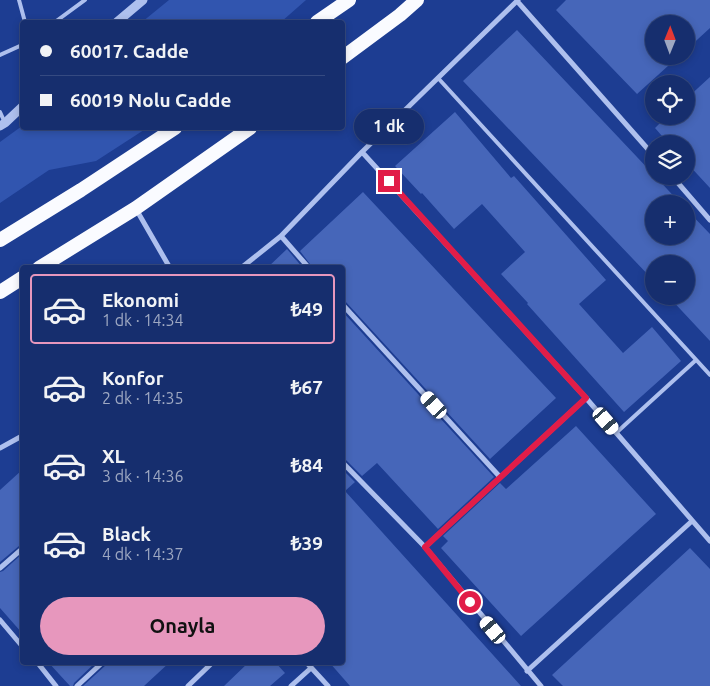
<!DOCTYPE html>
<html lang="tr">
<meta charset="utf-8">
<style>
body{margin:0;font-family:Ubuntu,sans-serif;background:#1f3673;color:#f1f3f6;height:100vh;display:flex;flex-direction:column;font-size:19px;white-space:nowrap}
*{box-sizing:border-box;margin:0}
p{font-size:16px;color:#9ea8c2}
.icon{flex:none;width:28px;height:28px;fill:none;stroke:currentColor;stroke-width:2;stroke-linecap:round;stroke-linejoin:round}
.map{position:relative;flex:1;overflow:hidden}
.details{position:absolute;left:20px;top:265px;width:325px;height:400px;display:flex;flex-direction:column;background:#162e6e;border-radius:5px;box-shadow:0 2px 8px #0003,0 0 0 1px #354a81}
.details>*{flex:none}
.banner{position:absolute;left:20px;top:20px;width:325px;height:110px;border-radius:5px;box-shadow:0 2px 8px #0003,0 0 0 1px #354a81;display:grid;align-content:center;height:110px;padding:0 20px;background:#162e6e}
.needle{width:32px;rotate:1deg}
.controls{position:absolute;left:645px;top:15px;display:grid;gap:10px}
.controls a{display:grid;place-items:center;width:50px;height:50px;border-radius:50%;background:#162e6e;box-shadow:0 2px 8px #0003,0 0 0 1px #354a81;font-size:25px}
.end{position:absolute;width:22px;height:22px;margin:-11px;border:6px solid #e11d48;background:#fff;box-shadow:0 0 0 2px #fff}
.from{border-radius:50%}
.bubble{position:absolute;height:35px;border-radius:18px;background:#162e6e;box-shadow:0 2px 8px #0003,0 0 0 1px #354a81;font-size:16px;font-weight:700;line-height:35px;text-align:center}
.car{position:absolute;width:15px;height:30px;margin:-15px -8px;border-radius:6px;box-shadow:0 0 4px 1px #0007;background:linear-gradient(#fff 24%,#345 0 40%,#fff 0 76%,#345 0 86%,#fff 0)}
.banner b{display:flex;align-items:center;gap:18px;height:48px;font-size:19px}
.banner b+b{border-top:1px solid #354a81}
.banner i{width:12px;height:12px;background:#f1f3f6}
ul{padding:9px 0 0;list-style:none}
li{display:flex;align-items:center;gap:15px;height:70px;margin:0 10px 8px;padding:0 10px;border:2px solid transparent;border-radius:5px}
li div{flex:1}
li b{display:block;font-size:19px}
li em{font-style:normal;font-weight:700}
li.current{border-color:#e797bd}
li>.icon{width:45px;height:45px;stroke-width:1.5}
.action{display:flex;gap:10px;margin-top:auto;padding:10px 20px}
.action a{flex:1;height:58px;border-radius:30px;background:#e797bd;color:#111;font-size:20px;font-weight:700;line-height:58px;text-align:center}
.map>svg:first-child{display:block}
</style>
<div class="map">
<svg width="710" height="686" viewBox="0 0 710 686">
<rect width="100%" height="100%" fill="#1d3d92"/>
<path fill="#3155af" d="M169 0H306L281 22H142Z
M22 126V128H147L96 161 49 170 0 203V142Z"/>
<path fill="#4666b9" d="M566 0H710V28L686 50V24H654V56H679L637 94 556 10Z
M517 30 654 175V176H655L681 204H654V236H686V209L710 234V341L668 296H686V264H654V281L463 81Z
M710 77V188L686 162V144H669L655 128 667 116H686V99Z
M455 112 511 178 514 176 606 280 579 304 623 353 652 327 681 361 624 412 527 304 528 303 501 274 525 252 482 204 454 229 422 193 421 194 395 166Z
M363 192 556 398 490 459 345 301 342 300V268H313L300 251Z
M287 249 303 268H267Z
M342 311 494 477 438 529 377 463 362 476 345 459 342 458Z
M576 426 656 514 521 636 441 548 448 541 443 536 500 483 506 489Z
M342 469 355 482 345 491 521 686H350L329 662H342Z
M22 470V545L19 546 0 562V490Z
M690 548 710 569V686H563L552 675Z
M22 554V633L0 608V572L3 571Z
M48 662H96L74 683 73 686H70Z
M107 662H170L144 686H83L106 665Z
M249 662H275L285 673 270 686H224Z"/>
<g fill="none" stroke-linecap="round" stroke-linejoin="round">
<path stroke="#aec0ee" stroke-width="4" d="M19 0 25 22
M55 22 85 0
M0 55 22 45
M438 78 710 375
M0 112 5 123
M616 433 696 360"/>
<path stroke="#aec0ee" stroke-width="5" d="M517 1 654 156
M362 152 586 398 710 541
M672 176 710 220
M136 209 170 268
M281 236 309 268
M241 268 281 236 362 152 518 0
M342 304 500 477
M0 448 22 436
M342 462 425 547 541 686
M425 547 586 398
M0 568 22 549
M0 620 22 646
M37 662 56 686
M306 662 328 686
M527 671 692 521
M77 686 103 662
M188 686 213 662
M291 686 311 668"/>
<path stroke="#aec0ee" stroke-width="9" d="M117 22 143 0
M0 126 5 123 22 107"/>
<path stroke="#fafbff" stroke-width="14" d="M317 22 349 0
M342 58 400 15 417 0
M0 240 81 190 175 128
M39 268 136 208 250 128
M0 292 22 278"/>
</g>
<g fill="none" stroke-linecap="round" stroke-linejoin="round">
<path stroke="#e11d48" stroke-width="6" d="M389 181 586 398 425 547 470 602"/>
</g>
</svg>
<div class="controls">
<a><svg class="needle" viewBox="-14 -14 28 28"><path d="M0-13l5 13h-10z" fill="#e53935"/><path d="M0 13l5-13h-10z" fill="#9ea8c2"/></svg></a>
<a><svg class="icon" aria-label="locate" viewBox="0 0 24 24"><circle cx="12" cy="12" r="6"/><path d="M12 2v4M12 18v4M2 12h4M18 12h4"/></svg></a>
<a><svg class="icon" aria-label="layers" viewBox="0 0 24 24"><path d="M12 4l9 5-9 5-9-5zM3 14l9 5 9-5"/></svg></a>
<a>+</a>
<a>−</a>
</div>
<i class="end from" style="left:470px;top:602px"></i>
<i class="end" style="left:389px;top:181px"></i>
<div class="bubble" style="left:354px;top:109px;width:70px">1 dk</div>
<i class="car" style="left:434px;top:405px;rotate:318deg"></i>
<i class="car" style="left:606px;top:421px;rotate:139deg"></i>
<i class="car" style="left:493px;top:630px;rotate:320deg"></i>
<div class="banner">
<b><i class="from"></i>60017. Cadde</b>
<b><i></i>60019 Nolu Cadde</b>
</div>
<section class="details">
<ul>
<li class="current"><svg class="icon" aria-label="car" viewBox="0 0 24 24"><path d="M5 17H2v-5l4-1 3-4h7l3 4 3 1v5h-3M9 17h6M6 11h13"/><circle cx="7" cy="17" r="2"/><circle cx="17" cy="17" r="2"/></svg><div><b>Ekonomi</b><p>1 dk · 14:34</p></div><em>₺49</em></li>
<li><svg class="icon" aria-label="car" viewBox="0 0 24 24"><path d="M5 17H2v-5l4-1 3-4h7l3 4 3 1v5h-3M9 17h6M6 11h13"/><circle cx="7" cy="17" r="2"/><circle cx="17" cy="17" r="2"/></svg><div><b>Konfor</b><p>2 dk · 14:35</p></div><em>₺67</em></li>
<li><svg class="icon" aria-label="car" viewBox="0 0 24 24"><path d="M5 17H2v-5l4-1 3-4h7l3 4 3 1v5h-3M9 17h6M6 11h13"/><circle cx="7" cy="17" r="2"/><circle cx="17" cy="17" r="2"/></svg><div><b>XL</b><p>3 dk · 14:36</p></div><em>₺84</em></li>
<li><svg class="icon" aria-label="car" viewBox="0 0 24 24"><path d="M5 17H2v-5l4-1 3-4h7l3 4 3 1v5h-3M9 17h6M6 11h13"/><circle cx="7" cy="17" r="2"/><circle cx="17" cy="17" r="2"/></svg><div><b>Black</b><p>4 dk · 14:37</p></div><em>₺39</em></li>
</ul>
<div class="action"><a>Onayla</a></div>
</section>
</div>
